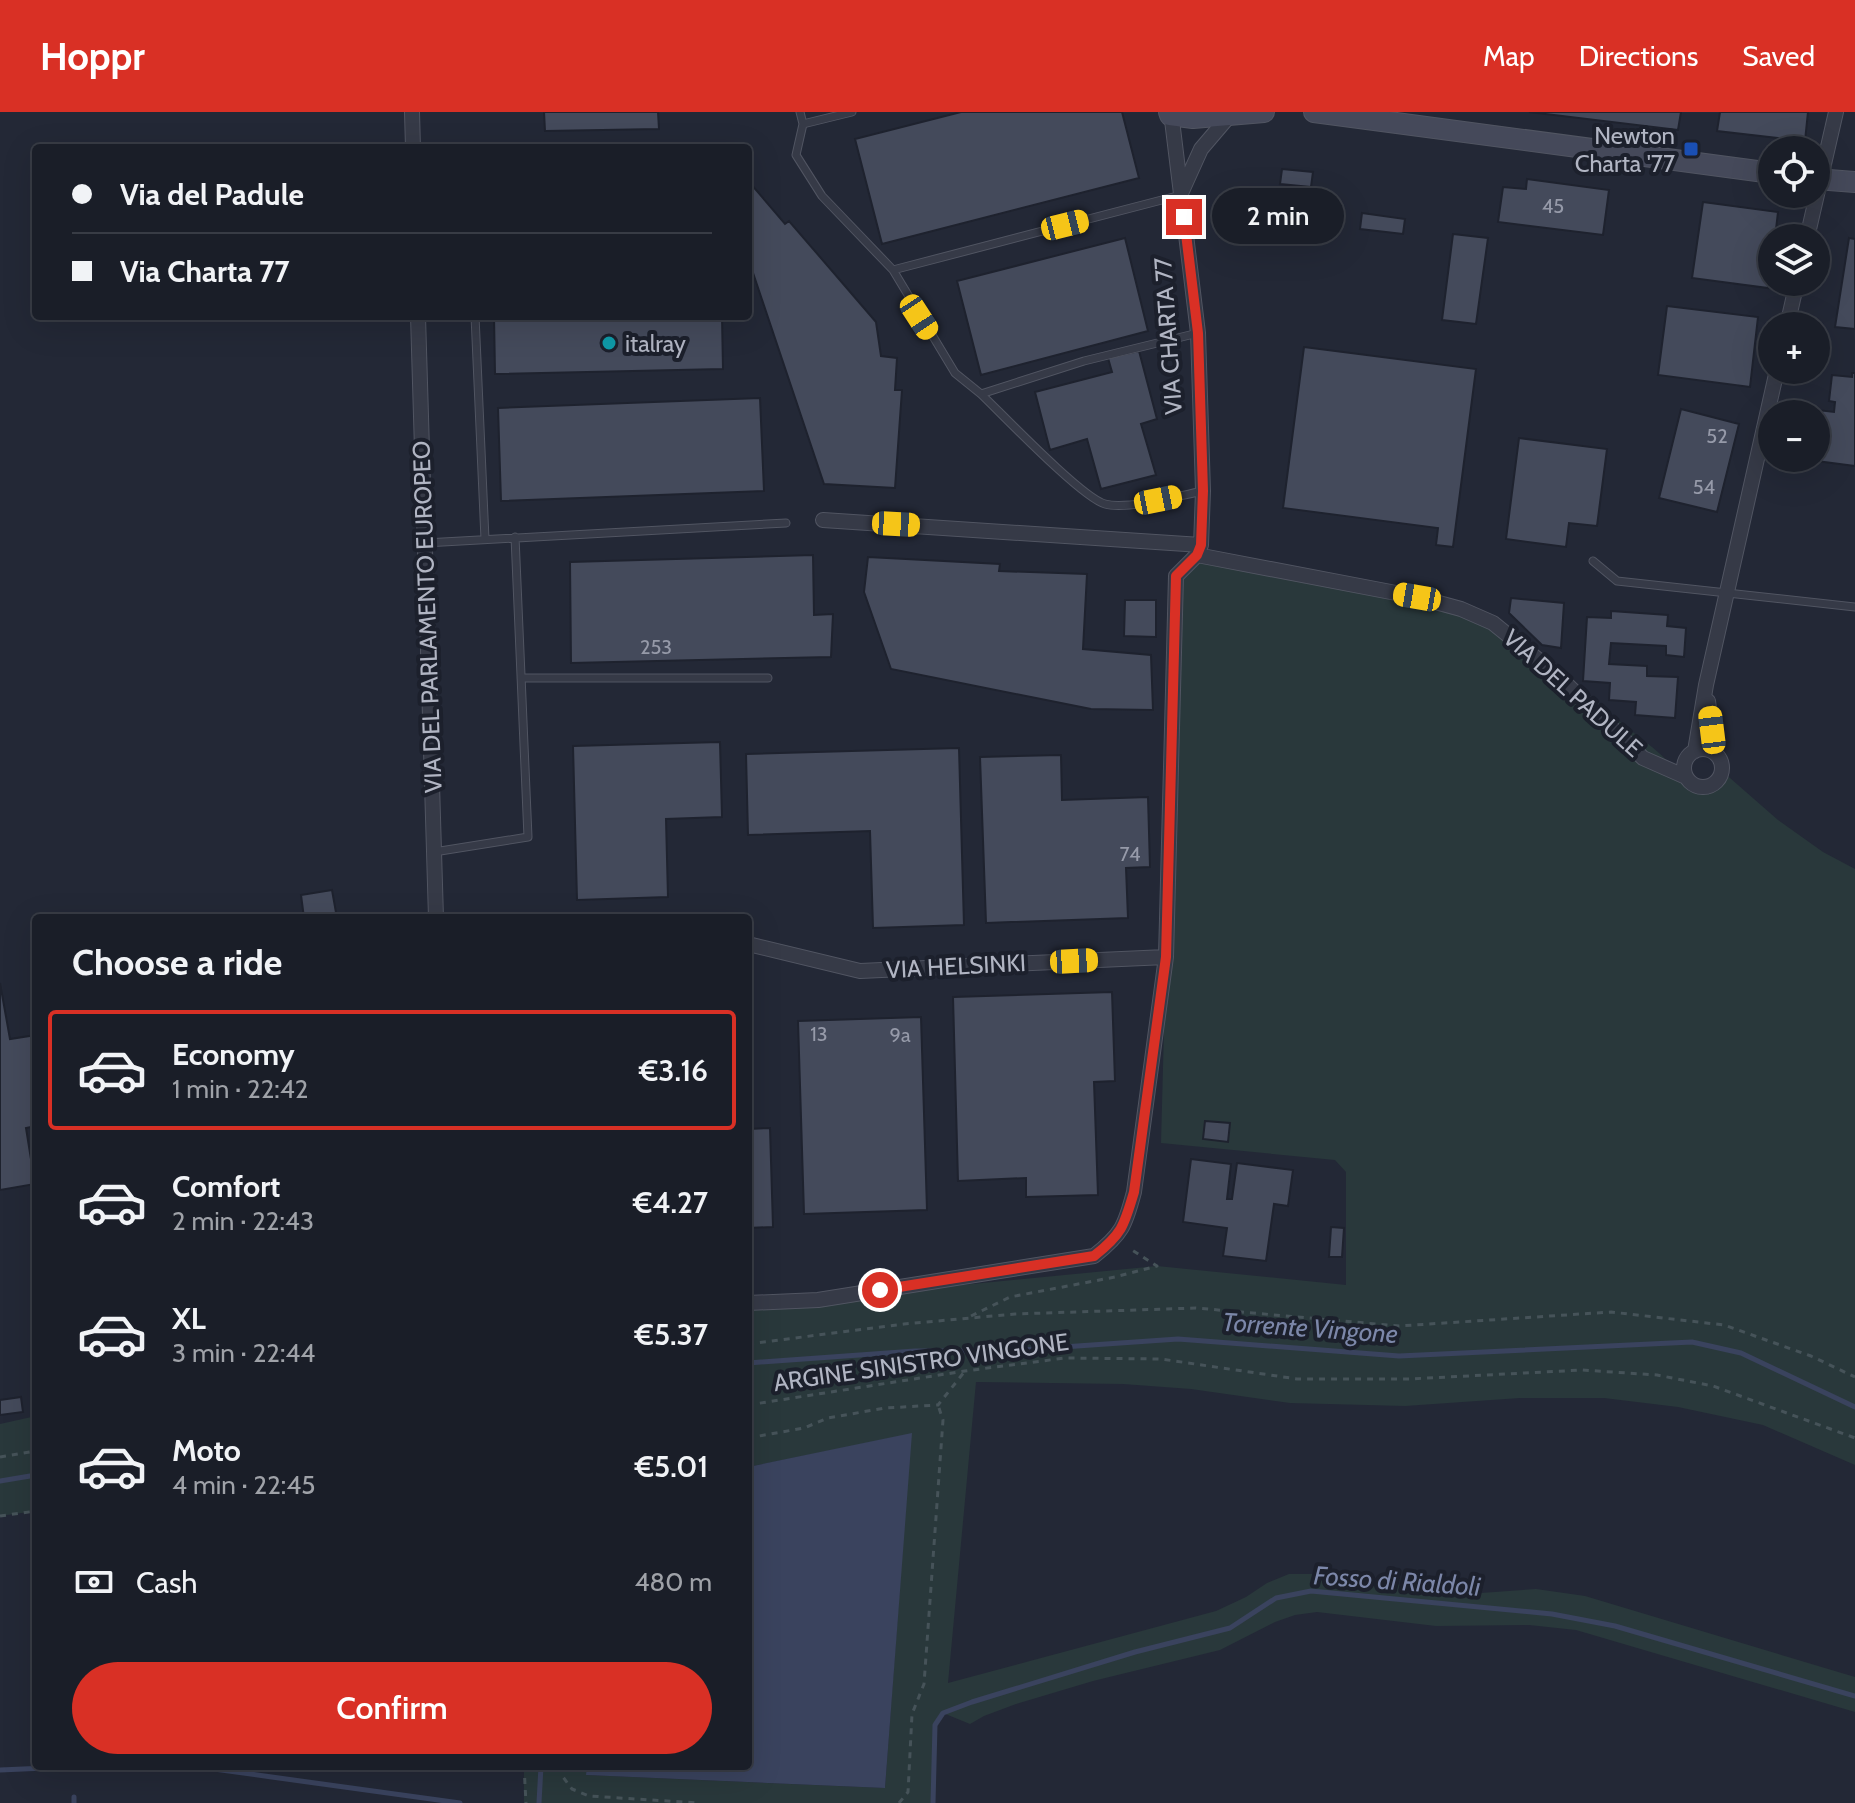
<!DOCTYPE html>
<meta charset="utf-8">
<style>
body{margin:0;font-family:Cabin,sans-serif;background:#272b34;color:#f1f3f6;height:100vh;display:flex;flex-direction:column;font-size:30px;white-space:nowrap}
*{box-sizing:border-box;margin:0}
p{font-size:26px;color:#9fa2a8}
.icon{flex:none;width:44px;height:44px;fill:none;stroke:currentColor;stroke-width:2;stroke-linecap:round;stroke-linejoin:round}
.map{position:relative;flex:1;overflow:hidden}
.panel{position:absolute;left:32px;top:802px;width:720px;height:856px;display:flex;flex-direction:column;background:#1a1e28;border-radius:8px;box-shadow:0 8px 32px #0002,0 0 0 2px #383c45}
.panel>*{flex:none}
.banner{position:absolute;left:32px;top:32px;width:720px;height:176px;border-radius:8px;box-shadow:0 8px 32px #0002,0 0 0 2px #383c45;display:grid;align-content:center;height:176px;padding:0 40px;background:#1a1e28}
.fabs{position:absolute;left:1758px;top:24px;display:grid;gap:16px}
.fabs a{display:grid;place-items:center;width:72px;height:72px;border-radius:50%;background:#1a1e28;box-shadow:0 8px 32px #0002,0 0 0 2px #383c45;font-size:40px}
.end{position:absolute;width:36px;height:36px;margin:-18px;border:10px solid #d93025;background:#fff;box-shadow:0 0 0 4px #fff}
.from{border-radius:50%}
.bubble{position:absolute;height:56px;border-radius:28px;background:#1a1e28;box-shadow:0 8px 32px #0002,0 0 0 2px #383c45;font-size:26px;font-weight:600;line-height:56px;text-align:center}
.car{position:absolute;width:24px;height:48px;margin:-24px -12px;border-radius:10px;box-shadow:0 0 6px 2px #0007;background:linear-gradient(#f5c518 24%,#345 0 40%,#f5c518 0 76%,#345 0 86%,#f5c518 0)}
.banner b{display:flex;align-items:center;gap:28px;height:76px;font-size:30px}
.banner b+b{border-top:2px solid #383c45}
.banner i{width:20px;height:20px;background:#f1f3f6}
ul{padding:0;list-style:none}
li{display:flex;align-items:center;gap:24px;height:120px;margin:0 16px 12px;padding:0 24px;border:4px solid transparent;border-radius:8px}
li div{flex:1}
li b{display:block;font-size:30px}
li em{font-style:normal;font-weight:600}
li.on{border-color:#d93025}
li>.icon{width:72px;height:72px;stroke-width:1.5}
h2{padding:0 40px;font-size:36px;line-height:96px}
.pay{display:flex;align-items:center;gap:20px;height:88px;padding:0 40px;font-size:30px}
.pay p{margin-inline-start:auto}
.button{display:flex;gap:16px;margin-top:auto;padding:16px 40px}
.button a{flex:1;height:92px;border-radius:48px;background:#d93025;color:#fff;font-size:32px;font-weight:600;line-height:92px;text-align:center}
header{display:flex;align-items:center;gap:48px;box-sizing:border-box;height:112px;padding:0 40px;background:#d93025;color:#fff}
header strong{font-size:38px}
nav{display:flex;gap:44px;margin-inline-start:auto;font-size:28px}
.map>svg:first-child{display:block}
</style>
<header>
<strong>Hoppr</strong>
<nav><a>Map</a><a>Directions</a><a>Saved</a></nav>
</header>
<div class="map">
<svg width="1855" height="1691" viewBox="0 0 1855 1691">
<rect width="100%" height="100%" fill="#232836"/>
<path fill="#29383b" d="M1197 443 1499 509C1553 547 1599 595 1652 635 1666 646 1678 662 1693 672 1699 676 1705 675 1711 673L1722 659 1778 708 1823 740 1855 757V1353L1763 1313 1678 1295 1604 1286H1520L1405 1294 1290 1291 1191 1277 1123 1272 976 1270 948 1571 1216 1499 1246 1485 1267 1471 1289 1462H1319L1418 1475 1481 1481 1536 1477 1585 1484 1855 1565V1600L1576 1518 1529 1513 1436 1514 1317 1500 1295 1503 1275 1510 1220 1538 1093 1569 1016 1592 984 1604 970 1612 943 1601 935 1613 933 1691H524V1654H587V1663L885 1676 911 1322 748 1355V1194L1157 1154 1346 1173V1060L1335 1048 1161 1031 1176 464Z
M36 1304V1399L0 1404V1312Z"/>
<path fill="#3a435e" d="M912 1321 885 1676 586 1663 587 1654H748V1355Z"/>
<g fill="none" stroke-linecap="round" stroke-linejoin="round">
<path stroke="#3a435e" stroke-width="5" d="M748 1251 915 1239H1005L1178 1227 1399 1244 1692 1230 1741 1241 1855 1295
M0 1369 36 1363
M192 1654 460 1691
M0 1658 92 1654
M74 1691V1685
M539 1691 541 1654
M933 1691 935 1613 943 1601 972 1590 1135 1540 1230 1516 1276 1486 1311 1479 1552 1502 1615 1514 1855 1584"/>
</g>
<path fill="#444a5b" stroke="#1e222e" stroke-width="2" d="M544 0H658L659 17 545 19Z
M961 0H1122L1139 66 882 132 855 27Z
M1529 0H1681L1678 18Z
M1720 0H1808L1805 29 1717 19Z
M1282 57 1313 60 1311 75 1280 72Z
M1527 67 1609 78 1603 123 1498 110 1503 75 1526 77Z
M751 72 785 112 789 109 876 210 881 244 897 246 895 278H902L895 376 824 372 748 146V73Z
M1703 90 1778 100 1775 126H1772L1768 176 1692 166Z
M1362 101 1405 107 1403 122 1360 117Z
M1453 122 1488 126 1476 212 1442 208Z
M1125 126 1148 219 981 263 957 169Z
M1849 126 1855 127V217L1835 215Z
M1667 194 1758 205 1750 275 1658 263Z
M494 204H722L723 257 495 262Z
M1304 235 1476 257 1453 435 1436 433 1438 416 1283 396Z
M1139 239 1157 307 1141 312 1156 363 1101 377 1087 327 1050 338 1035 280 1112 260 1108 246Z
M1852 261H1855V354L1809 348V346H1816V302H1808L1809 297 1834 300 1835 290 1829 289 1832 263 1852 265Z
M760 286 764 379 501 389 498 296Z
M1681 297 1739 312 1717 400 1659 386Z
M1519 326 1607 337 1597 414 1569 411 1566 435 1506 427Z
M813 443 814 503 833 502 831 545 571 551 570 450Z
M868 445 1000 452 999 459 1087 462 1083 537 1151 543 1153 598 1091 597 891 557 864 480Z
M1511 486 1564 491 1561 536 1542 533 1509 501Z
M1125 488H1156V525L1124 524Z
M1611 499 1668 503 1667 514 1686 516 1684 545 1666 543V534L1611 531 1609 552 1647 554V564L1678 565 1675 606 1635 603 1636 590 1609 588 1610 571 1583 569 1587 505 1611 506Z
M720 630 722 705 666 707 668 785 577 788 573 634Z
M959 636 964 813 873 816 870 719 748 723 746 642Z
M1061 643 1062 688 1148 685 1150 755 1126 756 1128 806 986 811 980 645Z
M332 778 337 806H304L301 783Z
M0 871 10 927 36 923V1014L26 1016 35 1072 0 1078Z
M1112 880 1115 969 1094 970 1098 1083 1026 1085V1066L958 1069 953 885Z
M921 905 927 1098 804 1102 798 909Z
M1205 1009 1230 1011 1228 1030 1203 1027Z
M770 1016 773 1115 748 1116V1017Z
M1191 1047 1231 1052 1227 1087H1232L1237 1051 1293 1058 1288 1094 1274 1092 1266 1149 1223 1144 1227 1116 1183 1110Z
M1331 1115 1344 1116 1342 1145H1329Z
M21 1285 23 1300 0 1303V1288Z"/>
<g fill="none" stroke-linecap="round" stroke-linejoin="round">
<defs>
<path id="lane" d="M800 0 803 12 852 0
M803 12 796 43 822 84 893 158 1181 83
M893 158 955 261 981 282 1084 249 1198 221
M475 204 485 427
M981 282C1002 302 1082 386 1105 392 1127 398 1179 384 1203 379
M425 431 786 411
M1593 449 1617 469 1855 495
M521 566H768
M434 740 528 725 515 425"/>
<path id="street" d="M412 0 413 36
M1182 79 1201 37 1230 3
M1807 126 1836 0
M418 204 436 806
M1787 214 1797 170
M823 408 1201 433
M1197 443 1417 485 1461 497 1493 511 1557 563 1643 646 1686 665
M1708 589 1715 641
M1684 656a19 19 0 1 1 38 0a19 19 0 1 1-38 0Z
M1695 639 1706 573 1777 258
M748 832 860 859 1166 845
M748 1191 818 1188 1094 1144C1122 1122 1125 1114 1134 1080L1166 845 1176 464 1197 443 1201 433 1203 379 1198 221 1171 0"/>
<path id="secondary" d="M1169 0 1170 3 1193 6 1264 0
M1314 0 1772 61
M1816 67 1855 70"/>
</defs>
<use href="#lane" stroke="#515562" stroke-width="9"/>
<use href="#street" stroke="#515562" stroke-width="16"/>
<use href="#secondary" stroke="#515562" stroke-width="22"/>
<path stroke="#465359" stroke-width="3" stroke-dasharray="6 6" stroke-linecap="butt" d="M971 1204 1010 1185 1115 1165 1157 1154 1129 1136
M748 1232 904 1212 1015 1202 1196 1196 1399 1214 1611 1200 1724 1213 1811 1244 1855 1265
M748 1293 965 1259 1065 1246 1161 1247 1297 1267H1409L1582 1258 1657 1263 1713 1274 1855 1326
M748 1326 804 1316 828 1306 885 1296 938 1293 965 1259
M0 1345 36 1339
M0 1404 36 1399
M524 1654 526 1691
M562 1654 563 1665 572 1677 589 1684 699 1691
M899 1691 908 1680 912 1602 924 1572 943 1308 938 1293"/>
<use href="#lane" stroke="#363a47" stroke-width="7"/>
<use href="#street" stroke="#363a47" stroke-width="14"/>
<use href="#secondary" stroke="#45495a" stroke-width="20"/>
</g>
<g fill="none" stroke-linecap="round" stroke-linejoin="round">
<path stroke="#d93025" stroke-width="10" d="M880 1178 1094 1144C1122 1122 1124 1114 1134 1080L1166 845 1176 464 1197 443 1201 433 1203 379 1198 221 1184 105"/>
</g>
<rect fill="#1a4fb4" stroke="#1c202c" stroke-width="3" x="1683" y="29" width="16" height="16" rx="4"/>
<circle fill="#0f9aa8" stroke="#1c202c" stroke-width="3" cx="609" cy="231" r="8"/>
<g text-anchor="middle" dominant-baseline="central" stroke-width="8" stroke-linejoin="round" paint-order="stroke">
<g font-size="20" fill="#969aa9">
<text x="1553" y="94">45</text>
<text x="1717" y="324">52</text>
<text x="1704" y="375">54</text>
<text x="656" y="535">253</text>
<text x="1130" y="742">74</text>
<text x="819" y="922">13</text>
<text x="900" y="923">9a</text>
</g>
<g font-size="24" fill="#b1b5c3" stroke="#1c202c" text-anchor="end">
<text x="1675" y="23">Newton<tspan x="1675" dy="28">Charta '77</tspan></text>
<text x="625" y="231" text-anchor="start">italray</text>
</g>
<g font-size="24" fill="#b1b5c3" stroke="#1c202c">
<text transform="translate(1168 224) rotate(-94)">VIA CHARTA 77</text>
<text transform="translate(427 505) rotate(-92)">VIA DEL PARLAMENTO EUROPEO</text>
<text transform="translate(1573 581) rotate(42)">VIA DEL PADULE</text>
<text transform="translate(956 854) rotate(-3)">VIA HELSINKI</text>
<text transform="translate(921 1250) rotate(-8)">ARGINE SINISTRO VINGONE</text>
</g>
<g font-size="26" font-style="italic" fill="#7c87a9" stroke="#1c202c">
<text transform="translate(1310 1216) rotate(4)">Torrente Vingone</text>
<text transform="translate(1397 1469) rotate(4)">Fosso di Rialdoli</text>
</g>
</g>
</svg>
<div class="fabs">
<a><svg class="icon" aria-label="locate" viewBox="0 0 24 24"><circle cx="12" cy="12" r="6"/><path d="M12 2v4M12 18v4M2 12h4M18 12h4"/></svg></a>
<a><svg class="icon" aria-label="layers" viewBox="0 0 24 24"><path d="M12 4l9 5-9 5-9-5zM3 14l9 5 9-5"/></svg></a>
<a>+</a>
<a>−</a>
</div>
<i class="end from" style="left:880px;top:1178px"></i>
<i class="end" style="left:1184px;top:105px"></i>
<div class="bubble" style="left:1212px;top:76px;width:132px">2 min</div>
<i class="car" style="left:1065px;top:113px;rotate:76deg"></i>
<i class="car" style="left:919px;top:205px;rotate:147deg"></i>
<i class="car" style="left:1158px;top:388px;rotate:79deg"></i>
<i class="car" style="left:896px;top:412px;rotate:93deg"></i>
<i class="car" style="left:1417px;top:485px;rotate:280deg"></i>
<i class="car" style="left:1712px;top:618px;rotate:353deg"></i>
<i class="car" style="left:1074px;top:849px;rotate:87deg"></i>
<div class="banner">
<b><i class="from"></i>Via del Padule</b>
<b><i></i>Via Charta 77</b>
</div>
<section class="panel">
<h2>Choose a ride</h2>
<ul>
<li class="on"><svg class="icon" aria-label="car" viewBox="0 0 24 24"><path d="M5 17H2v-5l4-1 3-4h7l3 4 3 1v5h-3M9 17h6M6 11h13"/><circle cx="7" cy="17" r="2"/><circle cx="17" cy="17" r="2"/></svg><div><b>Economy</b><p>1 min · 22:42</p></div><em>€3.16</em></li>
<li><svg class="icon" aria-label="car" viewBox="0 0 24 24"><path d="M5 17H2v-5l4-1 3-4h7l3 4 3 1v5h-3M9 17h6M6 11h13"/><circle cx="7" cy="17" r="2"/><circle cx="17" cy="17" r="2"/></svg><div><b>Comfort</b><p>2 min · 22:43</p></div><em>€4.27</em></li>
<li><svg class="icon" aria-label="car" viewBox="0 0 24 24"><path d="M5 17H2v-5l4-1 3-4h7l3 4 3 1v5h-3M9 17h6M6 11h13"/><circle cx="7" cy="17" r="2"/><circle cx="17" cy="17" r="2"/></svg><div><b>XL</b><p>3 min · 22:44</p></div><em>€5.37</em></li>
<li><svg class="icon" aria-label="car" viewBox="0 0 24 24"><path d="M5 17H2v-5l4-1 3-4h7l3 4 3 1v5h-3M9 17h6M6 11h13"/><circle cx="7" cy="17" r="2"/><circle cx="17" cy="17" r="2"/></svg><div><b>Moto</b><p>4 min · 22:45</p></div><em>€5.01</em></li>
</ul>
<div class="pay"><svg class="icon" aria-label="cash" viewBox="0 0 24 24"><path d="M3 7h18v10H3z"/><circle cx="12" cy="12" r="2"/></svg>Cash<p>480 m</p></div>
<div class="button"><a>Confirm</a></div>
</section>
</div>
